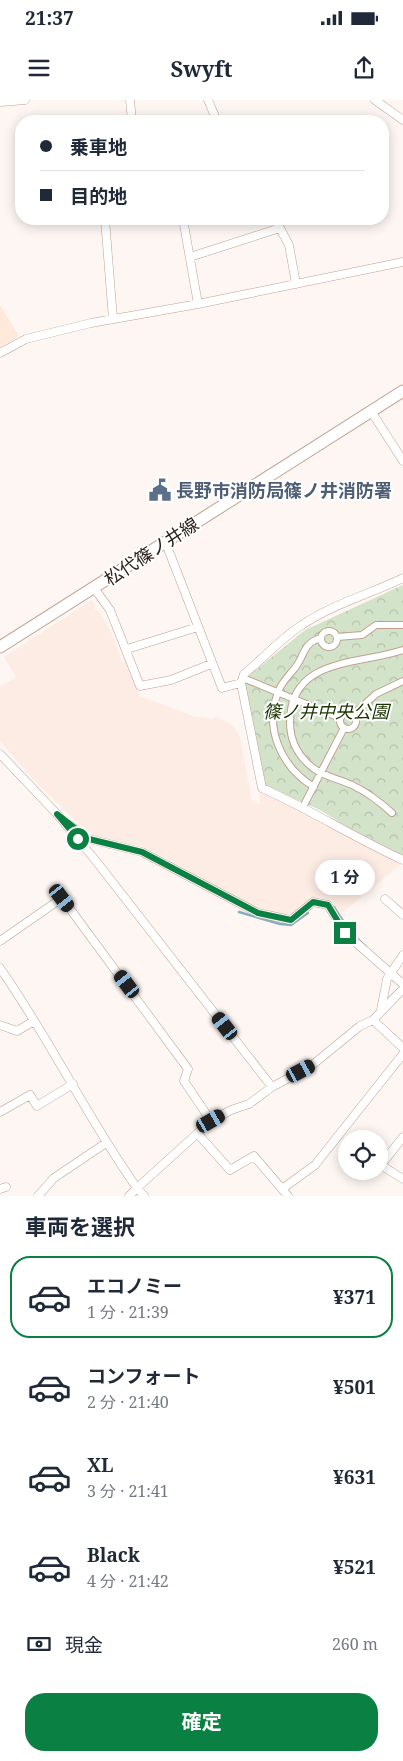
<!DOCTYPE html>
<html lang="ja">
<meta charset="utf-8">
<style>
body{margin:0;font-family:"Noto Serif","Noto Sans JP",serif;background:#f2f2f3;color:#1f2937;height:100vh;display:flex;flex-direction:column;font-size:19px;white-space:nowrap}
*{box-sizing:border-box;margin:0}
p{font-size:16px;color:#747a83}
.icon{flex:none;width:28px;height:28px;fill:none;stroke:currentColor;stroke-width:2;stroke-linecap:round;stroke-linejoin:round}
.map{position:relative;height:1096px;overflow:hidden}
.drawer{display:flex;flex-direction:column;background:#fff;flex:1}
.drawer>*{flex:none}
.hud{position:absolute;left:15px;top:15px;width:374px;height:110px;border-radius:20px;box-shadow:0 2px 12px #0003;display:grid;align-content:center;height:110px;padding:0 25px;background:#fff}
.buttons{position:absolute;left:338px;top:1030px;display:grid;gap:10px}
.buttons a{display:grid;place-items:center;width:50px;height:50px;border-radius:50%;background:#fff;box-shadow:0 2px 12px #0003;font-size:25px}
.end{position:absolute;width:22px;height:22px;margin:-11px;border:6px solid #0b8043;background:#fff;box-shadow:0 0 0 2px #fff}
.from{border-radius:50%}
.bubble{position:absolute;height:35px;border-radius:18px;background:#fff;box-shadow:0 2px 12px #0003;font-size:16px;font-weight:700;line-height:35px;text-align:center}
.car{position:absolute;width:15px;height:30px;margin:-15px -8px;border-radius:6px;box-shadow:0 0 4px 1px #0007;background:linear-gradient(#222 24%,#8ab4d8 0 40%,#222 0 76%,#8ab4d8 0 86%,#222 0)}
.hud b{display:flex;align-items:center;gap:18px;height:48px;font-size:19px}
.hud b+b{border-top:1px solid #e0e1e3}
.hud i{width:12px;height:12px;background:#1f2937}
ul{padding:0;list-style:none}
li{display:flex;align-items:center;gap:15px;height:82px;margin:0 10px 8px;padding:0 15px;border:2px solid transparent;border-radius:20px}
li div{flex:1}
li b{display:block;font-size:19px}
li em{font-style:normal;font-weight:700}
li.on{border-color:#0b8043}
li>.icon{width:45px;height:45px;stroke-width:1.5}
h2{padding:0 25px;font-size:22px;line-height:60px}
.pay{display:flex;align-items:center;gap:12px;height:55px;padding:0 25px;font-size:19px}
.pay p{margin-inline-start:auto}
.primary-button{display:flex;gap:10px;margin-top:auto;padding:10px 25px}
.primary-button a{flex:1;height:58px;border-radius:20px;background:#0b8043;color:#fff;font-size:20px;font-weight:700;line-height:58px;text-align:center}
.status{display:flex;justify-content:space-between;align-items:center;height:35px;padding:0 25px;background:#fff;direction:ltr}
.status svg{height:14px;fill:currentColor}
header{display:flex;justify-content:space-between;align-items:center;height:65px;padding:0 25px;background:#fff;font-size:22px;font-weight:700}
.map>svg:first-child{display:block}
</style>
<div class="status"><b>21:37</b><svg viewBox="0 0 49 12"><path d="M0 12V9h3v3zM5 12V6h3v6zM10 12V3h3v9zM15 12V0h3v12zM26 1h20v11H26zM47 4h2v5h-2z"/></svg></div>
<header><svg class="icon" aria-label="menu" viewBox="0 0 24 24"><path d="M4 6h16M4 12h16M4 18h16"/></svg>Swyft<svg class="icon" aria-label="share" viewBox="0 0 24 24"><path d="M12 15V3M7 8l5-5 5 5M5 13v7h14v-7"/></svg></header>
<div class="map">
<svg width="403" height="1096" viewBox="0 0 403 1096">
<defs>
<pattern id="forest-crowns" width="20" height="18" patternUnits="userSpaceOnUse" patternTransform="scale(1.25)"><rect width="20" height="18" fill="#d3e3c9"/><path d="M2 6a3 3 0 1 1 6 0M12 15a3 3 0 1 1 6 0" fill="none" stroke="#b5c2ac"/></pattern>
</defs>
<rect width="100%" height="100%" fill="#fdf6f3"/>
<path fill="#fee9da" d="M0 205 19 236 0 248Z"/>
<path fill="#fdece4" d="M92 500 95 504 94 508 102 515 113 536 122 562 127 561 140 596 195 617 213 619 216 616 231 624 240 636 252 702 260 704 259 692 302 709 401 764 341 814 332 801 319 797 312 799 292 815 284 816 230 797 169 759 139 745 113 744 96 738 79 724 29 675 0 641V587L16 577 4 557Z"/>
<path fill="url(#forest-crowns)" d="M403 485V756L363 737 320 710 263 685 243 582 252 573 305 530Z"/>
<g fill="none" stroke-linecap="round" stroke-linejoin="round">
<path stroke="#87adc1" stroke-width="2.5" d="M334 807 350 832 366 847
M239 812 280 824 291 825 308 813"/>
<defs>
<path id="pedestrian" d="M321 539a8 8 0 1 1 16 0a8 8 0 1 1-16 0Z
M337 537 362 535 376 525H403
M243 578 340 618
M340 621a8 8 0 1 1 16 0a8 8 0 1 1-16 0Z
M353 615 376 594 403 581
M314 687C281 667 263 627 279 590 283 580 291 574 297 565 305 554 303 543 321 538
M305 703 344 628
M392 713C380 702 367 692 352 685 339 679 325 677 313 668 299 657 290 641 290 622 290 557 359 565 403 550"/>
<path id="minor" d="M130 0 132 21
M208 0 217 21
M375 0 403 20
M0 2 25 0
M105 119 113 219
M183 119 198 204
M275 119 289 145 296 184
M190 157 280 128
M0 253 26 239 91 223 198 204 403 162
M371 311 403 361
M165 441 222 588 241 583
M403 478C370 494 333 504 302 525 281 538 263 559 244 574L241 583 262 688C311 710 355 738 403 760
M94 488 110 510 140 586 171 580 211 564
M127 549 198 527
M0 654 57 714 96 761 272 987
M70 725 89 739 142 752 258 813 291 820 313 802 328 805 345 833 403 884
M385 799 403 815
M0 841 62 798 188 969 184 981 211 1021
M0 868C50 939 87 1018 137 1088L211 1021 231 1010 249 1004 272 987 311 966 360 926 373 920 403 889
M381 910 387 879 403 855
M373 920 403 948
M0 925 17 931 34 921
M0 1012 30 995 37 1006 73 984
M198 1034 230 1070 254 1056 288 1096
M379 1064 403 1079
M381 1065 403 1037
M0 1089 6 1087
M282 1089 315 1065 403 954
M38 1096 54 1078 106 1043
M129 1096 137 1088 144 1096"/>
<path id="secondary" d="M0 547 403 291"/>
</defs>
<use href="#pedestrian" stroke="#c1a090" stroke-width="8"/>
<use href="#minor" stroke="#c1a090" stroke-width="9"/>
<use href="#secondary" stroke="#c1a090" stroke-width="13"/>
<use href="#pedestrian" stroke="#fff" stroke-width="6"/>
<use href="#minor" stroke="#fff" stroke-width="8"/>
<use href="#secondary" stroke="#fff" stroke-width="11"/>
</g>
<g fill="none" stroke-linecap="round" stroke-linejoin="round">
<path stroke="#0b8043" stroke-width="6" d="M78 739 57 714 89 739 142 752 258 813 291 820 313 802 328 805 345 833"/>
</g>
<defs>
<symbol id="civic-bare" viewBox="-9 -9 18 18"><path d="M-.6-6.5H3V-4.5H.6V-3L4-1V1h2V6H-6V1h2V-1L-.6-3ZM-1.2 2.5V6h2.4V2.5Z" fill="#5c6f8a" stroke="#fff" stroke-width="2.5" paint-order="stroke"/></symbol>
</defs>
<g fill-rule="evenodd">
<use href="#civic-bare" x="144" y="374" width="32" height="32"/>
</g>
<g text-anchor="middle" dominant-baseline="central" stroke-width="4" stroke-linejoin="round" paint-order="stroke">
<g font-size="18" font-weight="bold" fill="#4e5e75" stroke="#fff" text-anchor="start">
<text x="176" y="390">長野市消防局篠ノ井消防署</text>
</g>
<g font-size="18" fill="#2c201a" stroke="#fff">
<text transform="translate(151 451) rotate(-33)">松代篠ノ井線</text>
</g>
<g font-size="18" font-style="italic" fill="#1b3402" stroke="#fff">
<text x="326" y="611">篠ノ井中央公園</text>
</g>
</g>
</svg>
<div class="buttons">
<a><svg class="icon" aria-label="locate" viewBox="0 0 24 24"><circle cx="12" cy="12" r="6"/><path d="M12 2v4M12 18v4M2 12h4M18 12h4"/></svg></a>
</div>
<i class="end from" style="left:78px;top:739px"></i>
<i class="end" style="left:345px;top:833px"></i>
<div class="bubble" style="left:315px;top:760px;width:60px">1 分</div>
<i class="car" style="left:62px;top:798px;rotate:143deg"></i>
<i class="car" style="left:127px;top:884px;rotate:323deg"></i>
<i class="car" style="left:225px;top:926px;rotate:322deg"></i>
<i class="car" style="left:301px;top:971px;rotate:62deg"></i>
<i class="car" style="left:211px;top:1021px;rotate:60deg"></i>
<div class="hud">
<b><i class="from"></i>乗車地</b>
<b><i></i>目的地</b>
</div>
</div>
<section class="drawer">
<h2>車両を選択</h2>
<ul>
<li class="on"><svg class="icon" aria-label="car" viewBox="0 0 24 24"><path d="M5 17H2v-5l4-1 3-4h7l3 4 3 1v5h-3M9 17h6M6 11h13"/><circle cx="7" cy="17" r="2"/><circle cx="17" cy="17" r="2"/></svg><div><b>エコノミー</b><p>1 分 · 21:39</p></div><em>¥371</em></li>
<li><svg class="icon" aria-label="car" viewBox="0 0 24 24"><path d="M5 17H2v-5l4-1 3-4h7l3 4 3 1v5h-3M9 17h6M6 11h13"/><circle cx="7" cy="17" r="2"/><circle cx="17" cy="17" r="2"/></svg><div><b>コンフォート</b><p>2 分 · 21:40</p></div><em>¥501</em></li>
<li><svg class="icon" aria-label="car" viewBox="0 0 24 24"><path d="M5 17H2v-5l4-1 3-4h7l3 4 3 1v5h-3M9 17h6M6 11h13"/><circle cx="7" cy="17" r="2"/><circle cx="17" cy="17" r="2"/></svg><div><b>XL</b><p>3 分 · 21:41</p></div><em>¥631</em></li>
<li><svg class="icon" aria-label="car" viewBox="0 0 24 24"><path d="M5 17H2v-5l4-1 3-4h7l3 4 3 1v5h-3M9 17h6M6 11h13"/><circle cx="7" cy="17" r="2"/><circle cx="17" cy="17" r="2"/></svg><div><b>Black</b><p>4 分 · 21:42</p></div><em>¥521</em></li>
</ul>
<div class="pay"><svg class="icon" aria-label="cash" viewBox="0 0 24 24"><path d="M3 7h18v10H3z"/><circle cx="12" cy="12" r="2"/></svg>現金<p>260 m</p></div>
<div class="primary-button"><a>確定</a></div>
</section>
